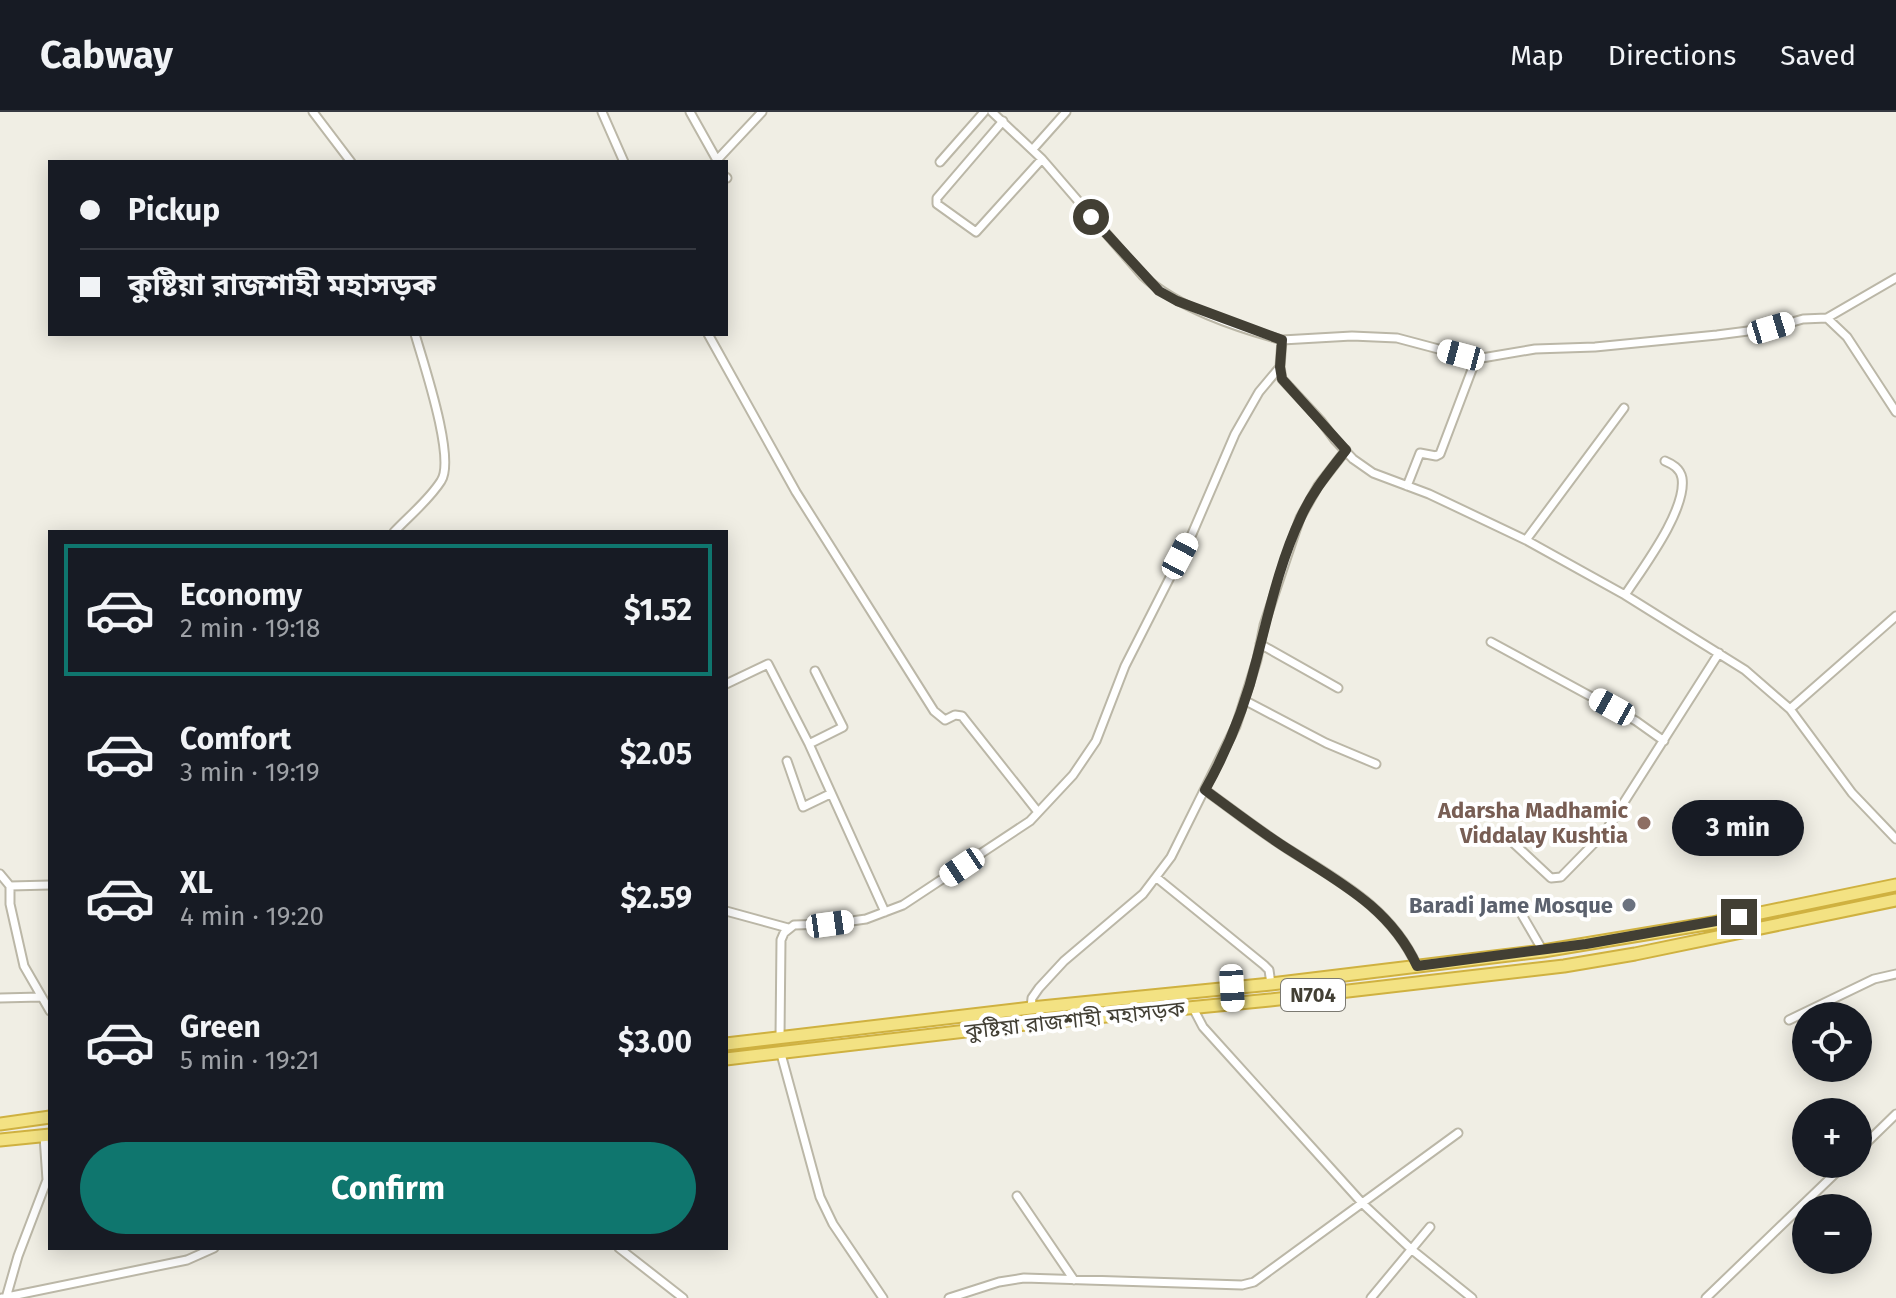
<!DOCTYPE html>
<meta charset="utf-8">
<style>
body{margin:0;font-family:"Fira Sans","Noto Sans Bengali",sans-serif;background:#20242c;color:#f1f3f6;height:100vh;display:flex;flex-direction:column;font-size:30px;white-space:nowrap}
*{box-sizing:border-box;margin:0}
p{font-size:26px;color:#9ea1a6}
.icon{flex:none;width:44px;height:44px;fill:none;stroke:currentColor;stroke-width:2;stroke-linecap:round;stroke-linejoin:round}
.map{position:relative;flex:1;overflow:hidden}
.drawer{position:absolute;left:48px;top:418px;width:680px;height:720px;display:flex;flex-direction:column;background:#171b24;border-radius:0px;box-shadow:0 4px 20px #0003}
.drawer>*{flex:none}
.guide{position:absolute;left:48px;top:48px;width:680px;height:176px;border-radius:0px;box-shadow:0 4px 20px #0003;display:grid;align-content:center;height:176px;padding:0 32px;background:#171b24}
.buttons{position:absolute;left:1792px;top:890px;display:grid;gap:16px}
.buttons a{display:grid;place-items:center;width:80px;height:80px;border-radius:50%;background:#171b24;box-shadow:0 4px 20px #0003;font-size:40px}
.end{position:absolute;width:36px;height:36px;margin:-18px;border:10px solid #423f34;background:#fff;box-shadow:0 0 0 4px #fff}
.from{border-radius:50%}
.bubble{position:absolute;height:56px;border-radius:28px;background:#171b24;box-shadow:0 4px 20px #0003;font-size:26px;font-weight:700;line-height:56px;text-align:center}
.car{position:absolute;width:24px;height:48px;margin:-24px -12px;border-radius:10px;box-shadow:0 0 6px 2px #0007;background:linear-gradient(#fff 24%,#345 0 40%,#fff 0 76%,#345 0 86%,#fff 0)}
.guide b{display:flex;align-items:center;gap:28px;height:76px;font-size:30px}
.guide b+b{border-top:2px solid #363941}
.guide i{width:20px;height:20px;background:#f1f3f6}
ul{padding:14px 0 0;list-style:none}
li{display:flex;align-items:center;gap:24px;height:132px;margin:0 16px 12px;padding:0 16px;border:4px solid transparent;border-radius:0px}
li div{flex:1}
li b{display:block;font-size:30px}
li em{font-style:normal;font-weight:700}
li.active{border-color:#0f766e}
li>.icon{width:72px;height:72px;stroke-width:1.5}
.action{display:flex;gap:16px;margin-top:auto;padding:16px 32px}
.action a{flex:1;height:92px;border-radius:48px;background:#0f766e;color:#fff;font-size:32px;font-weight:700;line-height:92px;text-align:center}
header{display:flex;align-items:center;gap:48px;box-sizing:border-box;height:112px;padding:0 40px;background:#171b24;border-bottom:2px solid #363941}
header strong{font-size:38px}
nav{display:flex;gap:44px;margin-inline-start:auto;font-size:28px}
.map>svg:first-child{display:block}
</style>
<header>
<strong>Cabway</strong>
<nav><a>Map</a><a>Directions</a><a>Saved</a></nav>
</header>
<div class="map">
<svg width="1896" height="1186" viewBox="0 0 1896 1186">
<rect width="100%" height="100%" fill="#f0eee4"/>
<g fill="none" stroke-linecap="round" stroke-linejoin="round">
<defs>
<path id="minor" d="M313 0 351 50
M602 0 624 50
M690 0 718 50
M992 0 1042 47 1143 164C1178 196 1236 215 1282 228L1280 255 1282 267 1321 309 1335 328 1353 347 1373 361 1429 382 1526 428 1625 483 1745 558 1790 597 1852 681 1896 727
M1003 9 937 86V92L976 120 1042 47
M1033 37 1066 0
M717 48 762 0
M940 50 984 0
M726 65 727 66
M1827 206 1847 225 1896 300
M708 222 796 380 934 599 945 608 955 603 962 604 1038 700
M1282 228 1352 224 1397 226 1476 247 1535 237 1595 235 1717 223 1771 216 1803 207 1827 206 1896 166
M1407 374 1420 341 1436 344 1440 342 1476 247
M394 420C409 404 429 388 441 369 456 347 423 250 415 222
M1526 428 1624 296
M1625 483C1642 457 1687 398 1682 366 1680 356 1672 352 1665 349
M1491 530 1636 609 1664 629
M1260 532 1338 576
M726 572 768 552 809 632 885 800
M1244 588 1326 631 1376 652
M1790 597 1896 504
M809 632 843 615 815 559
M787 649 803 695 830 682
M1205 678C1234 699 1262 721 1291 739 1342 771 1391 797 1417 854
M1508 726 1551 766 1561 765 1605 720 1719 541
M0 762 10 774V792L24 854 50 899
M1157 766 1264 853 1269 858 1271 872
M10 774 50 773
M1518 796 1543 839
M726 799 788 816
M0 886 41 885
M1031 896 1032 886 1039 876 1064 849 1143 782 1171 745 1236 614 1257 548 1264 513 1300 406 1318 374 1346 338
M1193 896 1203 915 1363 1092 1411 1137 1472 1186
M1789 908 1874 867 1896 862
M780 925 781 828 784 821 794 813 830 812 866 807 903 793 1030 709 1073 663 1096 629 1125 554 1192 422 1235 322 1259 280 1280 255
M781 942 820 1085 833 1112 883 1186
M1858 1039 1896 1002
M1017 1084 1074 1168
M619 1136 683 1186
M2 1186 187 1148 214 1136
M6 1186 18 1144 47 1068 44 1024
M949 1186 999 1170 1024 1166 1242 1173 1254 1170 1458 1021
M1371 1186 1430 1115
M1706 1186 1845 1052"/>
<path id="trunk" d="M726 932 1031 896 1271 872 1543 839 1712 811 1896 773
M726 947 1035 911 1270 888 1564 854 1635 842 1896 788
M0 1012 50 1005
M0 1028 50 1023"/>
</defs>
<use href="#minor" stroke="#bbb7a7" stroke-width="11"/>
<use href="#trunk" stroke="#cfb140" stroke-width="15"/>
<use href="#minor" stroke="#fff" stroke-width="7"/>
<use href="#trunk" stroke="#f3e283" stroke-width="11"/>
</g>
<g fill="none" stroke-linecap="round" stroke-linejoin="round">
<path stroke="#423f34" stroke-width="10" d="M1091 105 1159 179 1177 189 1282 228 1280 255 1282 267 1346 338C1329 360 1312 380 1301 405 1280 449 1269 500 1257 546 1246 592 1228 637 1205 678 1234 699 1262 721 1291 739 1341 771 1391 797 1417 854L1586 832 1739 805"/>
</g>
<circle fill="#8d6e63" stroke="#fff" stroke-width="3" cx="1644" cy="711" r="8"/>
<circle fill="#6b7280" stroke="#fff" stroke-width="3" cx="1629" cy="793" r="8"/>
<g text-anchor="middle" dominant-baseline="central" stroke-width="8" stroke-linejoin="round" paint-order="stroke">
<rect fill="#fff" stroke="#7b7971" stroke-width="2" x="1281" y="867" width="64" height="32" rx="6"/>
<g font-size="20" font-weight="bold" fill="#423f34">
<text x="1313" y="883">N704</text>
</g>
<g font-size="22" font-weight="bold" fill="#785e54" stroke="#fff" text-anchor="end">
<text x="1628" y="698">Adarsha Madhamic<tspan x="1628" dy="25">Viddalay Kushtia</tspan></text>
</g>
<g font-size="22" font-weight="bold" fill="#5b616d" stroke="#fff" text-anchor="end">
<text x="1613" y="793">Baradi Jame Mosque</text>
</g>
<g font-size="22" fill="#423f34" stroke="#fff">
<text transform="translate(1075 908) rotate(-6)">কুষ্টিয়া রাজশাহী মহাসড়ক</text>
</g>
</g>
</svg>
<div class="buttons">
<a><svg class="icon" aria-label="locate" viewBox="0 0 24 24"><circle cx="12" cy="12" r="6"/><path d="M12 2v4M12 18v4M2 12h4M18 12h4"/></svg></a>
<a>+</a>
<a>−</a>
</div>
<i class="end from" style="left:1091px;top:105px"></i>
<i class="end" style="left:1739px;top:805px"></i>
<div class="bubble" style="left:1672px;top:688px;width:132px">3 min</div>
<i class="car" style="left:1771px;top:216px;rotate:73deg"></i>
<i class="car" style="left:1461px;top:243px;rotate:285deg"></i>
<i class="car" style="left:1180px;top:444px;rotate:28deg"></i>
<i class="car" style="left:1612px;top:595px;rotate:299deg"></i>
<i class="car" style="left:962px;top:755px;rotate:236deg"></i>
<i class="car" style="left:830px;top:812px;rotate:82deg"></i>
<i class="car" style="left:1232px;top:876px;rotate:177deg"></i>
<div class="guide">
<b><i class="from"></i>Pickup</b>
<b><i></i>কুষ্টিয়া রাজশাহী মহাসড়ক</b>
</div>
<section class="drawer">
<ul>
<li class="active"><svg class="icon" aria-label="car" viewBox="0 0 24 24"><path d="M5 17H2v-5l4-1 3-4h7l3 4 3 1v5h-3M9 17h6M6 11h13"/><circle cx="7" cy="17" r="2"/><circle cx="17" cy="17" r="2"/></svg><div><b>Economy</b><p>2 min · 19:18</p></div><em>$1.52</em></li>
<li><svg class="icon" aria-label="car" viewBox="0 0 24 24"><path d="M5 17H2v-5l4-1 3-4h7l3 4 3 1v5h-3M9 17h6M6 11h13"/><circle cx="7" cy="17" r="2"/><circle cx="17" cy="17" r="2"/></svg><div><b>Comfort</b><p>3 min · 19:19</p></div><em>$2.05</em></li>
<li><svg class="icon" aria-label="car" viewBox="0 0 24 24"><path d="M5 17H2v-5l4-1 3-4h7l3 4 3 1v5h-3M9 17h6M6 11h13"/><circle cx="7" cy="17" r="2"/><circle cx="17" cy="17" r="2"/></svg><div><b>XL</b><p>4 min · 19:20</p></div><em>$2.59</em></li>
<li><svg class="icon" aria-label="car" viewBox="0 0 24 24"><path d="M5 17H2v-5l4-1 3-4h7l3 4 3 1v5h-3M9 17h6M6 11h13"/><circle cx="7" cy="17" r="2"/><circle cx="17" cy="17" r="2"/></svg><div><b>Green</b><p>5 min · 19:21</p></div><em>$3.00</em></li>
</ul>
<div class="action"><a>Confirm</a></div>
</section>
</div>
